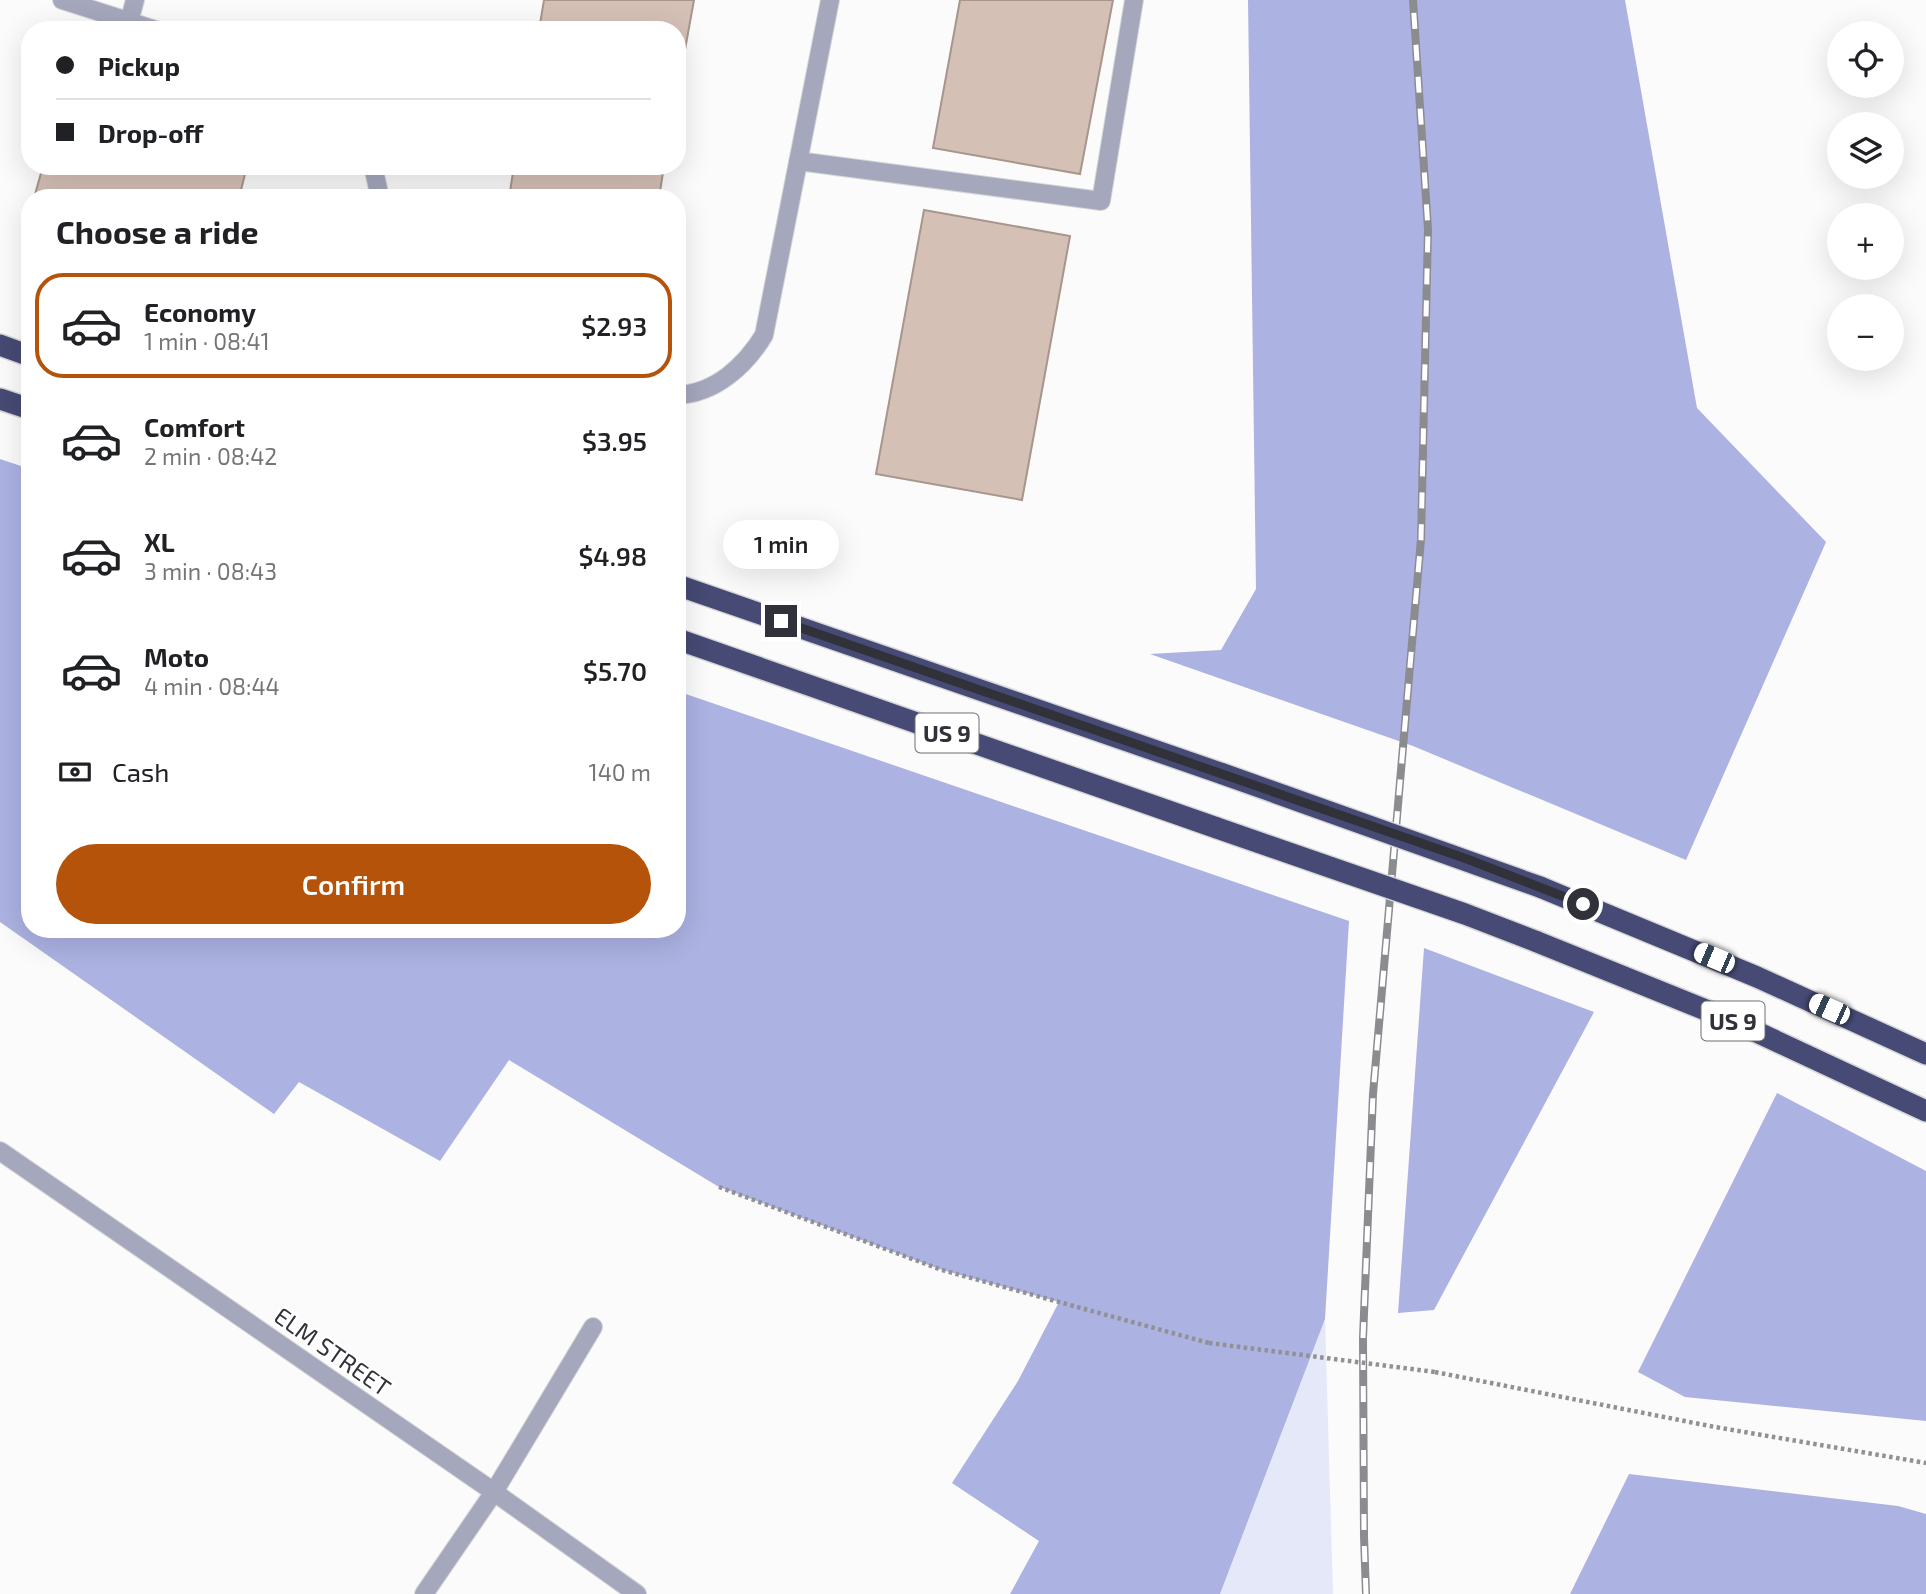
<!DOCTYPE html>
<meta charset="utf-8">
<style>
body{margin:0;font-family:"Exo 2",sans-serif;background:#f2f2f2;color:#202124;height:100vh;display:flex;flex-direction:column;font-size:26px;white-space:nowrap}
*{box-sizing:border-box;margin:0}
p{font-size:23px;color:#757577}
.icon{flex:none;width:38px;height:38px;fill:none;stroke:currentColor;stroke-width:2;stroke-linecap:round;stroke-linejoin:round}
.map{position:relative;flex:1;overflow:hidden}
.panel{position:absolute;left:21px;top:189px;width:665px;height:749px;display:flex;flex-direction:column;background:#fff;border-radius:28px;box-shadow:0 7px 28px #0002}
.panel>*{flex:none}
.guide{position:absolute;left:21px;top:21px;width:665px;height:154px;border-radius:28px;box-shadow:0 7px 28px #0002;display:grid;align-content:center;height:154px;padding:0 35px;background:#fff}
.tools{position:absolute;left:1827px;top:21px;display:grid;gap:14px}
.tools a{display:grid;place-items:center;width:77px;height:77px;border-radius:50%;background:#fff;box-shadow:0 7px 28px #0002;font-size:35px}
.end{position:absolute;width:32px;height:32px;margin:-16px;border:9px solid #303139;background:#fff;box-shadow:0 0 0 4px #fff}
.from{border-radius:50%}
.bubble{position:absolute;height:49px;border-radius:24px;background:#fff;box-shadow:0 7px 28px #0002;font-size:23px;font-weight:600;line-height:49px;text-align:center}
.car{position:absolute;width:21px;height:42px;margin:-21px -10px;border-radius:9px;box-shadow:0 0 5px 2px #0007;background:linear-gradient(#fff 24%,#345 0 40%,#fff 0 76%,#345 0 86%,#fff 0)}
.guide b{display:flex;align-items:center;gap:24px;height:66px;font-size:26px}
.guide b+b{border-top:2px solid #e0e0e0}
.guide i{width:18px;height:18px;background:#202124}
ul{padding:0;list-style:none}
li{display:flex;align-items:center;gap:21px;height:105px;margin:0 14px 10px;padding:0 21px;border:4px solid transparent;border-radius:28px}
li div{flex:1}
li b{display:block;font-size:26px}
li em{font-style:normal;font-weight:600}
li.on{border-color:#b45309}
li>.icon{width:63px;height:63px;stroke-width:1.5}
h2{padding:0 35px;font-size:32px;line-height:84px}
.pay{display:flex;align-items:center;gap:18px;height:77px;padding:0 35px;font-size:26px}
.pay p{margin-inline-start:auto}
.cta{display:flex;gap:14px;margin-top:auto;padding:14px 35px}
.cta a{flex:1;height:80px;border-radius:42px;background:#b45309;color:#fff;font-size:28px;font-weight:600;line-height:80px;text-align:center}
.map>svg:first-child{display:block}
</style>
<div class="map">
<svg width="1926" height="1594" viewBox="0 0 1926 1594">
<rect width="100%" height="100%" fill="#fbfbfb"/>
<path fill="#e5e8f9" d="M1325 1319 1333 1594H1220Z"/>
<path fill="#acb2e2" d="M1248 0H1625L1697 408 1826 542 1686 860 1413 746 1150 654 1221 650 1256 589Z
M0 459 30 469V929H677V691L1349 921 1325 1319 1220 1594H1010L1039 1541 952 1483 1018 1381 1059 1302 942 1270 719 1187 509 1060 440 1161 299 1082 274 1114 0 922Z
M1424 948 1594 1012 1434 1310 1398 1313Z
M1777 1093 1926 1171V1421L1685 1397 1638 1372Z
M1629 1474 1898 1506 1926 1514V1594H1570Z"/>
<path fill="#d5c0b6" stroke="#a8958b" stroke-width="2" d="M544 0H694L677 94V30H539Z
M960 0H1113L1080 174 933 148Z
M43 166H247L239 198H34Z
M514 166H664L659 198H509Z
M924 210 1070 236 1022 500 876 474Z"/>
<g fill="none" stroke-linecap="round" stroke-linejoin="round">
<defs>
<path id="minor" d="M62 0 156 30
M129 22 135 0
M798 161 1101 201 1134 0
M373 166 380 198
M677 395C715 394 746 365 764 335L830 0
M0 1151 494 1492 637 1594
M424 1594 494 1492 593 1327"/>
<path id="highway" d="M0 345 30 356
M0 399 30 409
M677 585 1223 774
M677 639 1217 828
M1540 887 1757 977 1926 1054
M1535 941 1733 1021 1926 1111"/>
</defs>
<use href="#minor" stroke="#d6d7d8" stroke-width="20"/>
<use href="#highway" stroke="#d6d7d8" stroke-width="24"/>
<path stroke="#909095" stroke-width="4.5" stroke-dasharray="3.5 3.5" stroke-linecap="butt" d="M719 1187 942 1270 1209 1343
M1435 1372 1715 1427 1926 1463"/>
<use href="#minor" stroke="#a5a8bd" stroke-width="18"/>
<use href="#highway" stroke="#464a74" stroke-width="21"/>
<defs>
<path id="rail" d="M1366 1594 1364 1536 1363 1338 1373 1094 1421 539 1428 229 1413 0"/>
</defs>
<use href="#rail" stroke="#8b8c90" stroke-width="8"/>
<use href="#rail" stroke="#fff" stroke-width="5" stroke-dasharray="16" stroke-linecap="butt"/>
<defs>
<path id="highway-bridge" d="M1223 774 1540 887
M1217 828 1465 914 1535 941"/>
</defs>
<use href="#highway-bridge" stroke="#d6d7d8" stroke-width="24" stroke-linecap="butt"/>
<path stroke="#909095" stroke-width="4.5" stroke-dasharray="3.5 3.5" stroke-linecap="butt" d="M1209 1343 1435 1372"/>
<use href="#highway-bridge" stroke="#464a74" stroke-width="21"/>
</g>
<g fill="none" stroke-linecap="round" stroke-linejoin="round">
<path stroke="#303139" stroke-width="9" d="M781 621 1467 859 1583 904"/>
</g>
<g text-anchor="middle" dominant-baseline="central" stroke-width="5" stroke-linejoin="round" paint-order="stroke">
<g fill="#fff" stroke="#6e6f74" stroke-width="2">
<rect x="915.5" y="713.5" width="63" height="39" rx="5"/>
<rect x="1701.5" y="1001.5" width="63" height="39" rx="5"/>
</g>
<g font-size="23" font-weight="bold" fill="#303139">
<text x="947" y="733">US 9</text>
<text x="1733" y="1021">US 9</text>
</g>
<g font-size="24" fill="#303139" stroke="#fff">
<text transform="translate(333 1351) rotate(35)">ELM STREET</text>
</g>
</g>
</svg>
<div class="tools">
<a><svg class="icon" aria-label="locate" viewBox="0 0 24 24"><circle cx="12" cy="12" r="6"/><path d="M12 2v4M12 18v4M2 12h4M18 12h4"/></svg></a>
<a><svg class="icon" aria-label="layers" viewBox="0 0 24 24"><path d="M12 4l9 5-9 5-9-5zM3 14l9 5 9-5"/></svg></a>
<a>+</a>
<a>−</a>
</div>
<i class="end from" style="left:1583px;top:904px"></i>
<i class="end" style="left:781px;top:621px"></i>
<div class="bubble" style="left:723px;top:520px;width:116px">1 min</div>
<i class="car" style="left:1714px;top:958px;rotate:293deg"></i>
<i class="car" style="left:1829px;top:1009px;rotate:294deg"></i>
<div class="guide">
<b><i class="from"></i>Pickup</b>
<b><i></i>Drop-off</b>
</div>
<section class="panel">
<h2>Choose a ride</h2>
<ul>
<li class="on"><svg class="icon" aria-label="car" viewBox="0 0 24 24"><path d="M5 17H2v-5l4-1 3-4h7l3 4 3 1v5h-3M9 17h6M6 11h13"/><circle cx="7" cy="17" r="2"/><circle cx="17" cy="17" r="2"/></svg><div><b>Economy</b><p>1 min · 08:41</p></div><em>$2.93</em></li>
<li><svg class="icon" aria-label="car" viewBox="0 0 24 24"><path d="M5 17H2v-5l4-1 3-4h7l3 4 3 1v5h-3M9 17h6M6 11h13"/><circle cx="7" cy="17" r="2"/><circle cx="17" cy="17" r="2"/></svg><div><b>Comfort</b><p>2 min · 08:42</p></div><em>$3.95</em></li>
<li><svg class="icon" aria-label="car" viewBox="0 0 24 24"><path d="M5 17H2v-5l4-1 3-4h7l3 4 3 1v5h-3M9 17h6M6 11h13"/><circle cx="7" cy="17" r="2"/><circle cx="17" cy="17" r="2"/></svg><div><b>XL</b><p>3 min · 08:43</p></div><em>$4.98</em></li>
<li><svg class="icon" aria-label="car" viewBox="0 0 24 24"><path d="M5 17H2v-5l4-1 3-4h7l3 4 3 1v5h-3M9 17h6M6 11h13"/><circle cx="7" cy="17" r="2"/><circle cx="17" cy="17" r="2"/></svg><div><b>Moto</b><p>4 min · 08:44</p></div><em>$5.70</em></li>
</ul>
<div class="pay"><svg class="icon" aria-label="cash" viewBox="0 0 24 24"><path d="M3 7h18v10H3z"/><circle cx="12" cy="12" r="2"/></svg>Cash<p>140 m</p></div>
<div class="cta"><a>Confirm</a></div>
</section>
</div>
